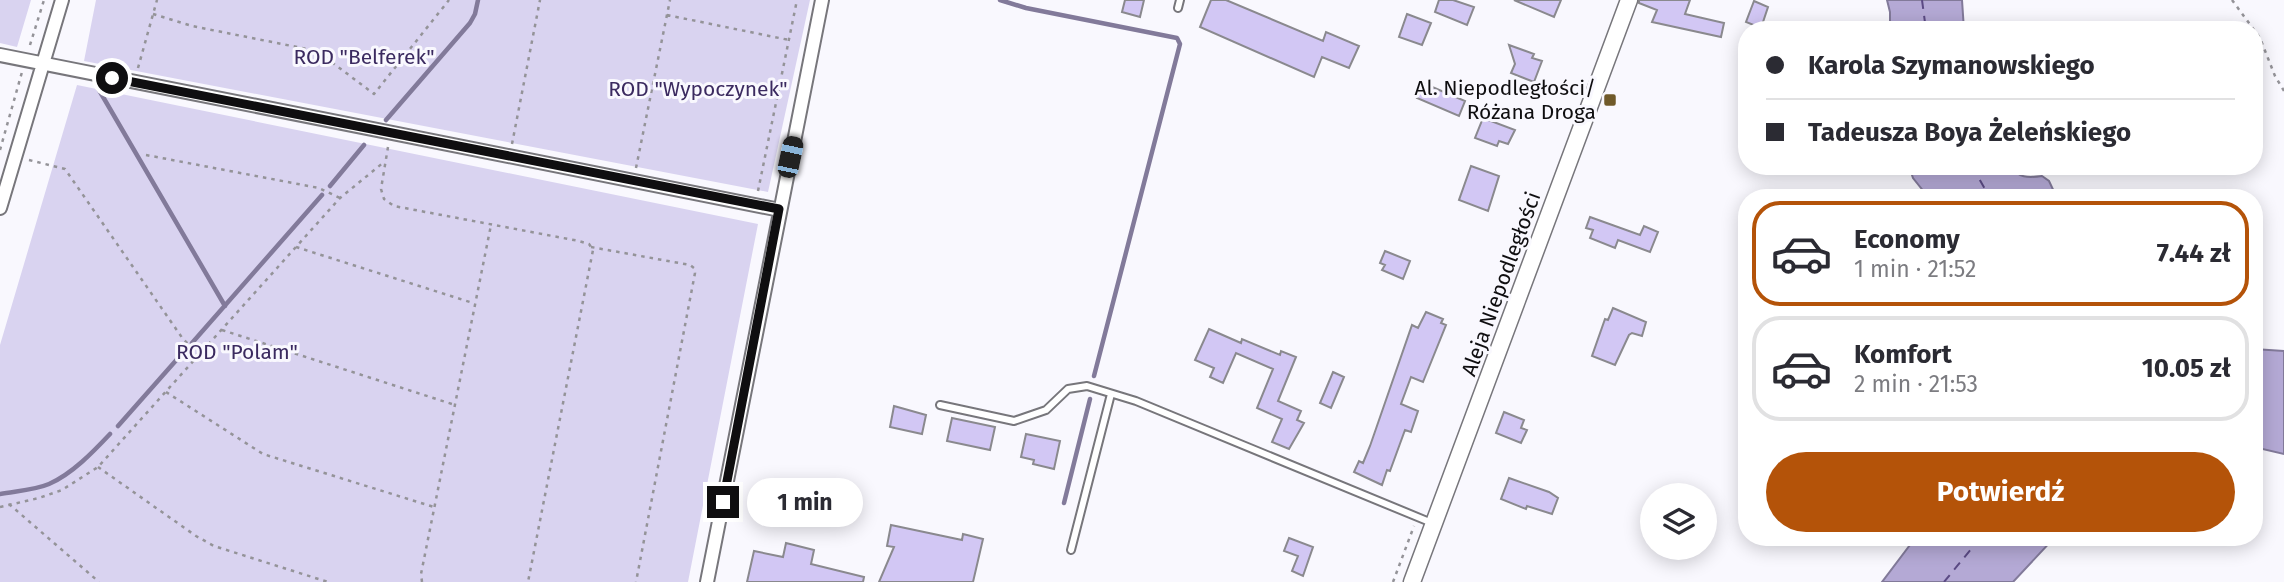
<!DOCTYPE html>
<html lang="pl">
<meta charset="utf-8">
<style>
body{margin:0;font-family:"Fira Sans",sans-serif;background:#f2f2f3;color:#2b2b33;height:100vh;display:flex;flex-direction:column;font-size:26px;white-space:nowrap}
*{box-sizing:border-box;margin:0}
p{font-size:23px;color:#7c7c81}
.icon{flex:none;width:38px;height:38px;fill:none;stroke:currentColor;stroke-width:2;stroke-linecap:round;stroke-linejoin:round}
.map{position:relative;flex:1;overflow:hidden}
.side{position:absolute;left:1738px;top:189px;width:525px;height:357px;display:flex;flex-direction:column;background:#fff;border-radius:28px;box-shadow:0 4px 18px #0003}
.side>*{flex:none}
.banner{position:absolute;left:1738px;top:21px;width:525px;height:154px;border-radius:28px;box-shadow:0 4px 18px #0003;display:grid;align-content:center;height:154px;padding:0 28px;background:#fff}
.fabs{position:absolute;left:1640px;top:483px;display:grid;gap:14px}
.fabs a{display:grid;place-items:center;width:77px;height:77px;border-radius:50%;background:#fff;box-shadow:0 4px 18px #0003;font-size:35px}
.end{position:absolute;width:32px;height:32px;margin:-16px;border:9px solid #0f0e10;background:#fff;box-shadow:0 0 0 4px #fff}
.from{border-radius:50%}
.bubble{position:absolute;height:49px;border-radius:24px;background:#fff;box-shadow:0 4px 18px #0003;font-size:23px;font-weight:700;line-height:49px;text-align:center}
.car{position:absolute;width:21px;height:42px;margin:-21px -10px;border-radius:9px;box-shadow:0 0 5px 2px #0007;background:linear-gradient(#222 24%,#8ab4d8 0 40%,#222 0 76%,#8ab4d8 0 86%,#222 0)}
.banner b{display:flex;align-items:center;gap:24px;height:66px;font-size:26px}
.banner b+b{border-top:2px solid #e1e1e2}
.banner i{width:18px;height:18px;background:#2b2b33}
ul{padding:12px 0 0;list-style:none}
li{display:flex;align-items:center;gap:21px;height:105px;margin:0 14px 10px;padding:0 14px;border:4px solid #e1e1e2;border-radius:28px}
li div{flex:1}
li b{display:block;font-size:26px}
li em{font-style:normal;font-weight:700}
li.active{border-color:#b45309}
li>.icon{width:63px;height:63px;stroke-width:1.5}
.button{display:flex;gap:14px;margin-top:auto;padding:14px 28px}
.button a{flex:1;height:80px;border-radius:42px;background:#b45309;color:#fff;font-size:28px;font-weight:700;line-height:80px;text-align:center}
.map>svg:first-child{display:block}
</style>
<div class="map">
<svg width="2284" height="582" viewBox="0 0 2284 582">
<rect width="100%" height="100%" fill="#f9f8fe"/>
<path fill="#d9d3f0" d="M0 0H31L17 47 0 43Z
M96 0H810L768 192 84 61Z
M77 85 758 224 688 582H0V345Z"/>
<path fill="#b4a9d5" stroke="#827a9a" stroke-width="2" d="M1887 0H1962L1964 30H1890V12Z
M1909 166H2010C2018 178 2028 178 2042 176L2049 181 2057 198H1929L1913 178Z
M2254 349 2284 351V454L2254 447Z
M1916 537H2055L2013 582H1882Z"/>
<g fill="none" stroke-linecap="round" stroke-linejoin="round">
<path stroke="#827a9a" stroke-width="4.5" d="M1000 0 1026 8 1177 38 1180 44 1094 376
M99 90 225 306
M386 120 470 23 475 14 478 0
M330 186 364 145
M192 343 322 195
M118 426 187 348
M0 494C16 491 35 490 49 484 72 474 93 452 110 434
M1064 503 1090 399"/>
<path stroke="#5b4a84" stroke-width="2" stroke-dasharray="9 7" stroke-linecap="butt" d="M1922 0 1926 30
M1972 166 1990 198
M1944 582 1981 537"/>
</g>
<path fill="#d2c7f4" stroke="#8a898e" stroke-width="2" d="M1125 0H1144L1140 17 1122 12Z
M1211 0H1226L1323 41 1326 32 1359 46 1349 68 1322 57 1314 77 1200 27Z
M1439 0H1453L1474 7 1467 25 1435 12Z
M1514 0H1561L1554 17Z
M1639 0H1690L1685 14 1724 23 1721 37 1652 22 1657 10 1639 3Z
M1754 1 1768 7 1761 28 1746 22Z
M1407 14 1431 23 1422 45 1399 37Z
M1509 45 1534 54 1532 58 1542 61 1534 82 1511 73 1515 64Z
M1423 83 1465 101 1459 116 1417 98Z
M1483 118 1515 130 1508 144 1499 141 1497 146 1475 138Z
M1471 166 1499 176 1488 211 1459 200Z
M1590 217 1640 235 1644 226 1658 232 1650 252 1618 240 1615 248 1590 238 1593 230 1586 228Z
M1385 251 1410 261 1403 279 1382 270 1385 265 1380 263Z
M1613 308 1646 322 1642 336 1632 333 1629 335 1615 365 1592 356 1605 319 1608 320Z
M1426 312 1443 319 1441 323 1446 325 1423 382 1411 377 1401 404 1418 411 1411 432 1405 430 1390 471 1387 470 1382 485 1354 472 1359 461 1363 463 1370 446 1412 325 1418 328Z
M1209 329 1241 343 1242 339 1280 355 1281 351 1296 357 1278 401 1301 411 1297 420 1304 423 1289 449 1272 442 1282 419 1257 408 1273 369 1236 353 1223 383 1210 377 1214 368 1195 360Z
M1333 372 1344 377 1331 408 1320 403Z
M894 406 926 415 922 434 890 427Z
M1504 412 1524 420 1521 428 1527 430 1521 443 1496 433Z
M952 418 995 427 990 450 947 441Z
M1026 434 1060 441 1054 469 1033 464 1034 460 1021 457Z
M1509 478 1549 492 1558 498 1552 514 1527 506 1526 509 1501 499Z
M891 525 962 540 963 534 983 539 973 582H879L894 547 887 546Z
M1289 538 1313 547 1303 576 1292 571 1298 556 1284 551Z
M786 543 814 550 811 564 864 577 863 582H747L754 551 783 557Z"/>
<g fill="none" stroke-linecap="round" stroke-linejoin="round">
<defs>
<path id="service" d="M1178 8 1180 0
M940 405 1014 421 1046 410 1068 389 1087 386 1136 401 1432 523
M1071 550 1111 394"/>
<path id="minor" d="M0 55 780 210
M0 208 62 0
M707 582 822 0"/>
<path id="tertiary" d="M1412 582 1629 0"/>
</defs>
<use href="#service" stroke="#77767b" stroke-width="10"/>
<use href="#minor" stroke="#77767b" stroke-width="16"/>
<use href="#tertiary" stroke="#77767b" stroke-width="19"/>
<path stroke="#949398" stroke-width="2.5" stroke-dasharray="3.5 5" stroke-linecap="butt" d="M2232 0 2260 38 2275 76 2284 91
M153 14 192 26 317 51 374 94 449 0
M667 15 789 40
M30 45 44 0
M138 68 157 0
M512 144 540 0
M388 147 381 189 384 199 394 206 579 241 589 244 593 250 528 582
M0 150 22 72
M146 155 319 188 340 198
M29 160 65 169 183 339 199 354
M636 168 670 0
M758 191 797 0
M296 247 473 303
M591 247 690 265 694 268 695 273 636 582
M222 330 455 405
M166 392 263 454 434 507
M98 467 196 536 214 546 328 582
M9 504 99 582
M0 507 39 498 62 490 98 467 340 198 384 162
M422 582 421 574 491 225
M1393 582 1414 526"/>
<use href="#service" stroke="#fff" stroke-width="6"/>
<use href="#minor" stroke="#fff" stroke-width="12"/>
<use href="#tertiary" stroke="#fff" stroke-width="16"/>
</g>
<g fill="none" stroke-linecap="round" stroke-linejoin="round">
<path stroke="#0f0e10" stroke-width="9" d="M112 78 779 209 723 502"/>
</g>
<rect fill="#705a2a" stroke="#f9f8fe" stroke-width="2.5" x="1603" y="93" width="14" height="14" rx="3.5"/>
<g text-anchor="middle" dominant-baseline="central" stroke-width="6" stroke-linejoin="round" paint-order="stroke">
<g font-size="21" fill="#3b2a60" stroke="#f9f8fe">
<text x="364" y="57">ROD "Belferek"</text>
<text x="698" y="89">ROD "Wypoczynek"</text>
<text x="237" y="352">ROD "Polam"</text>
</g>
<g font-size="21" fill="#0f0e10" stroke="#f9f8fe" text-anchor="end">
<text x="1596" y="88">Al. Niepodległości/<tspan x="1596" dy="24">Różana Droga</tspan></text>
</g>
<g font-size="21" fill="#0f0e10" stroke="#f9f8fe">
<text transform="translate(1501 284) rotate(-70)">Aleja Niepodległości</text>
</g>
</g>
</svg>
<div class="fabs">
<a><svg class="icon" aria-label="layers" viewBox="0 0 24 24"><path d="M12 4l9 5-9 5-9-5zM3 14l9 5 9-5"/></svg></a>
</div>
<i class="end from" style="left:112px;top:78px"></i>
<i class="end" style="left:723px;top:502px"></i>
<div class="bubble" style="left:747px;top:478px;width:116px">1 min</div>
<i class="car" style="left:790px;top:157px;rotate:12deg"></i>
<div class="banner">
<b><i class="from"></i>Karola Szymanowskiego</b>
<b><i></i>Tadeusza Boya Żeleńskiego</b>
</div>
<section class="side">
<ul>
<li class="active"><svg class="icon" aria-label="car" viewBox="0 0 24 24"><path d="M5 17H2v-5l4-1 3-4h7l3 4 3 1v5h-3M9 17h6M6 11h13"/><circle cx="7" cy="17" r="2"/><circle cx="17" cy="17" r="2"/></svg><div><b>Economy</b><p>1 min · 21:52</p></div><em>7.44 zł</em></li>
<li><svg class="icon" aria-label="car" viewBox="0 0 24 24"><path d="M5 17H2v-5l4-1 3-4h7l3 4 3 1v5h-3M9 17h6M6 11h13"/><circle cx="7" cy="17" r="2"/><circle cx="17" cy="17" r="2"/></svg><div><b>Komfort</b><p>2 min · 21:53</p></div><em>10.05 zł</em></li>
</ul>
<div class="button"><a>Potwierdź</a></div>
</section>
</div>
